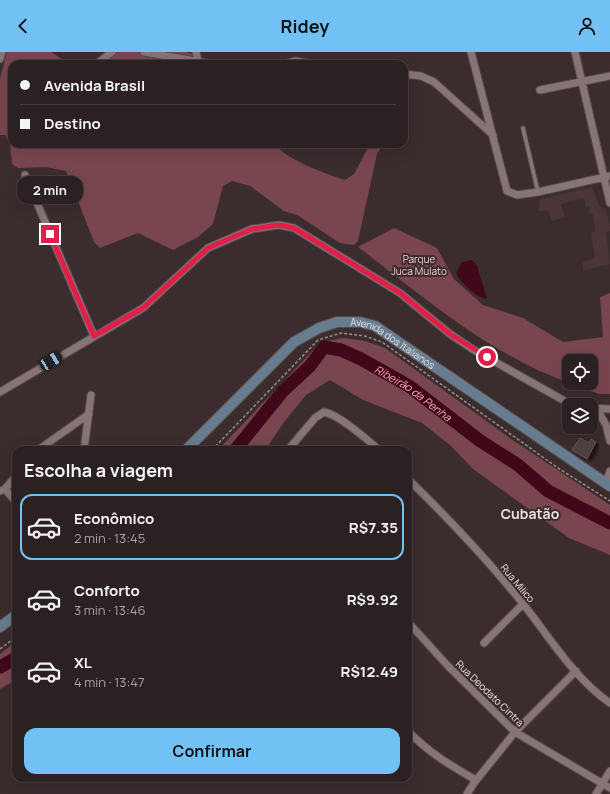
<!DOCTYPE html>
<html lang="pt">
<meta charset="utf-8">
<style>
body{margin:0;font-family:Manrope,sans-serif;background:#382e2f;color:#f1f3f6;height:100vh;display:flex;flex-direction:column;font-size:15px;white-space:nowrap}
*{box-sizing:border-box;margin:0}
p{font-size:13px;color:#a6a3a5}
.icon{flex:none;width:22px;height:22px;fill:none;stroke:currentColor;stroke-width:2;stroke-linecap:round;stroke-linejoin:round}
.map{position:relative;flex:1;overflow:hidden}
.side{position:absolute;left:12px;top:394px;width:400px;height:336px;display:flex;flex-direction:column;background:#2c2122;border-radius:12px;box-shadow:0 4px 16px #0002,0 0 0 1px #483e40}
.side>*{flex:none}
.top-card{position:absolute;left:8px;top:8px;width:400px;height:88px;border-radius:12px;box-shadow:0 4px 16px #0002,0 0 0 1px #483e40;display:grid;align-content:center;height:88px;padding:0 12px;background:#2c2122}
.tools{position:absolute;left:562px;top:302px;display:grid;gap:8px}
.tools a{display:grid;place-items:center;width:36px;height:36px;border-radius:8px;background:#2c2122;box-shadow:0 4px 16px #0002,0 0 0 1px #483e40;font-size:20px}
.end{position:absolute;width:18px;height:18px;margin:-9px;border:5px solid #e11d48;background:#fff;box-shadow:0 0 0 2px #fff}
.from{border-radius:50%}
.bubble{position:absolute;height:28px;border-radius:12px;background:#2c2122;box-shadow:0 4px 16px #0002,0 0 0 1px #483e40;font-size:13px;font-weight:700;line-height:28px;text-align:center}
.car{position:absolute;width:12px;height:24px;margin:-12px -6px;border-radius:5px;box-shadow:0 0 3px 1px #0007;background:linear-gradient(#222 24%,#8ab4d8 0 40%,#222 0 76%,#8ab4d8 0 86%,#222 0)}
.top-card b{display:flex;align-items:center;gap:14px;height:38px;font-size:15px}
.top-card b+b{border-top:1px solid #483e40}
.top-card i{width:10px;height:10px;background:#f1f3f6}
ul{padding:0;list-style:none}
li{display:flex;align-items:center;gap:12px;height:66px;margin:0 8px 6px;padding:0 4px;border:2px solid transparent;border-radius:12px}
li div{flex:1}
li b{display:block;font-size:15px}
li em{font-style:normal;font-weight:700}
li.selected{border-color:#72c1f5}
li>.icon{width:36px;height:36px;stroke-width:1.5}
h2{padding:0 12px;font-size:18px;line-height:48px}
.action{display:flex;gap:8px;margin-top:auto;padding:8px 12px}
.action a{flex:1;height:46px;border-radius:12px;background:#72c1f5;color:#111;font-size:16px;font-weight:700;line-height:46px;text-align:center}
header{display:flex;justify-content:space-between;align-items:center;height:52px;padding:0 12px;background:#72c1f5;color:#111;font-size:18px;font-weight:700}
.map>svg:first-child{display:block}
</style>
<header><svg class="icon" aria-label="back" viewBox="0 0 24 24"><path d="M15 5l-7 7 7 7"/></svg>Ridey<svg class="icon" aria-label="person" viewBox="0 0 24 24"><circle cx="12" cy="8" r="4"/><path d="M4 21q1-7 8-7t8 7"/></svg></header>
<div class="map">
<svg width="610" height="742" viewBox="0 0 610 742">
<defs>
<filter id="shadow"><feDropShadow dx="4" dy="2.5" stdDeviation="2" flood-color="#0009"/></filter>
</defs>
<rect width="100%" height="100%" fill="#3b2c2e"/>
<path fill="#4b3538" d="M592 135 599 154 605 156 610 174V179L606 180 610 212 583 219V210L595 206 591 181 595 179 593 162 589 161V155H586L584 146 561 152 565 165 552 169 549 159H539L540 147Z"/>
<path fill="#79464f" d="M7 0H51L70 12H12V92H276C280 105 331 124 345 128L354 122 370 92H381L382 94 377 102 358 189 354 193 340 191 297 163 284 159 250 134 232 129 223 134 213 172 198 185 173 198 138 181 100 196 94 190 66 119 46 115 18 116 12 112 10 92 5 83H0V27Z
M111 0H186L222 12H104Z
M394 176 437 196 454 227 483 253 523 266 563 290 603 285 600 245 610 241V342H599L569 331H591V309H569V331C489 302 425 246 358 195Z
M343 286 365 289 385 296 514 389 610 453V503L569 486 473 417 450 393 422 371 363 348 330 328 306 343 284 370 265 398H218L321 290Z
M16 589V628L0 637V602Z"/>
<path fill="#400819" d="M472 208 477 214 487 247C475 245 461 231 456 221L462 210Z"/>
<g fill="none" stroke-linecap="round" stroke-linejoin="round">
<g stroke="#400819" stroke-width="13">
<path id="s1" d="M235 398 283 339 310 314 324 295 341 298 361 307 409 334 479 388 518 413 548 439 610 471"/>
<path d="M0 615 16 606"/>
</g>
</g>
<path fill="#504043" stroke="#655457" filter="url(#shadow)" d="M580 386 589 391 591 387 596 390 587 407 572 398Z"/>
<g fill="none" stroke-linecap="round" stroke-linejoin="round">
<defs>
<path id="service" d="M523 76 538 140"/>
<path id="minor" d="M144 0 212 12
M196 0 198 9
M471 0 507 139 517 143 538 140 610 124
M575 0 610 151
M0 7 2 0
M99 10 112 0
M284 12 295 9 312 12
M404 22 421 24 434 30 493 83
M540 38 610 24
M25 123 94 284
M0 340 143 256 208 196 252 177 279 173 294 176 400 241 450 282 474 298 570 352 576 353
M591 356 610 357
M597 357 606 373 610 389
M38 398 89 362
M84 398 91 343
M288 398 315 366 324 360C339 363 367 387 379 398
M408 427C449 467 488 508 524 553 550 586 575 627 610 651
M606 432 610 419
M5 437 16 450
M0 439 5 437 16 424
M408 570 447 613 515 680 610 736
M484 591 523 552
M408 679C428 700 451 714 476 728
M467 742 474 731 515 680 576 619
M596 742 610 719"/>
<g id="secondary">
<path id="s2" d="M186 398 294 290 319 276 337 270H360L375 274 610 434"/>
<path d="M0 575 16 563"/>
</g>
</defs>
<use href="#service" stroke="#56494c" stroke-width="5.5"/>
<use href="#minor" stroke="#56494c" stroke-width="9"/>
<use href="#secondary" stroke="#56494c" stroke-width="12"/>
<path stroke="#998d8e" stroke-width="1.5" stroke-dasharray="3 2" stroke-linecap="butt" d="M212 398 318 288 341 281 365 284 382 290 558 416 610 449
M0 597 16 585"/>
<use href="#service" stroke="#867476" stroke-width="3.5"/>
<use href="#minor" stroke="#867476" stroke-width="7"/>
<use href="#secondary" stroke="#687c8f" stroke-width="10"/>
</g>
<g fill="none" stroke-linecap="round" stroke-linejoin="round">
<path stroke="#e11d48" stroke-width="5" d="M50 182 94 284 143 256 208 196 252 177 279 173 294 176 400 241 450 282 487 305"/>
</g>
<g text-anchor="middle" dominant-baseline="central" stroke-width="4" stroke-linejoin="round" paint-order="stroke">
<g font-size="10" fill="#f6cdd3" stroke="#3b2c2e">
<text x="419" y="207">Parque<tspan x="419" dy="12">Juca Mulato</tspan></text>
</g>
<g font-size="10" fill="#eae0e1" stroke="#3b2c2e">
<text stroke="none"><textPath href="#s2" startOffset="262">Avenida dos Italianos</textPath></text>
<text transform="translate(518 531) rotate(50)">Rua Milico</text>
<text transform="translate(490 641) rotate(44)">Rua Deodato Cintra</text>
</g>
<g font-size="11" font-style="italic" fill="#faadba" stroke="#3b2c2e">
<text stroke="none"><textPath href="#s1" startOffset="238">Ribeirão da Penha</textPath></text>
</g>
<g font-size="14" font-weight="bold" fill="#eae0e1" stroke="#3b2c2e">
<text x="530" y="461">Cubatão</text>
</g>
</g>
</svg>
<div class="tools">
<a><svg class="icon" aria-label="locate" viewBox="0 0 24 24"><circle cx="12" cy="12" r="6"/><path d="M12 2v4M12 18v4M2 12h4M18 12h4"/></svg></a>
<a><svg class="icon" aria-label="layers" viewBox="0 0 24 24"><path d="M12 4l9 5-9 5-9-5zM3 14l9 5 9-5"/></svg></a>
</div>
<i class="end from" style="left:487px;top:305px"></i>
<i class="end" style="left:50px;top:182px"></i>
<div class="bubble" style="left:17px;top:124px;width:66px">2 min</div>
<i class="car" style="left:51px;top:309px;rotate:59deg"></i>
<div class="top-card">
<b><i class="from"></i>Avenida Brasil</b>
<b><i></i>Destino</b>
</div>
<section class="side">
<h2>Escolha a viagem</h2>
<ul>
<li class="selected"><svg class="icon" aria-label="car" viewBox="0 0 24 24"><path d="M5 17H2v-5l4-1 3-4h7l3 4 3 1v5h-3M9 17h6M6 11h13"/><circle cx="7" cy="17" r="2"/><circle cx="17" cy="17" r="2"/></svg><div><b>Econômico</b><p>2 min · 13:45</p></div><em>R$7.35</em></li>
<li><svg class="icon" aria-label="car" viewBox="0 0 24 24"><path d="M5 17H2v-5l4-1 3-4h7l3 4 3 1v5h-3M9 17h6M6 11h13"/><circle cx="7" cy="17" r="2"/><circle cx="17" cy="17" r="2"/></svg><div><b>Conforto</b><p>3 min · 13:46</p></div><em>R$9.92</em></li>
<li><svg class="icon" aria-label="car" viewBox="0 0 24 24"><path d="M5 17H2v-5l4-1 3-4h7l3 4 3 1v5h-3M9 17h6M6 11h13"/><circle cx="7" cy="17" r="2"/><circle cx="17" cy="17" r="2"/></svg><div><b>XL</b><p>4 min · 13:47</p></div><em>R$12.49</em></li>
</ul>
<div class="action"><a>Confirmar</a></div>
</section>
</div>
